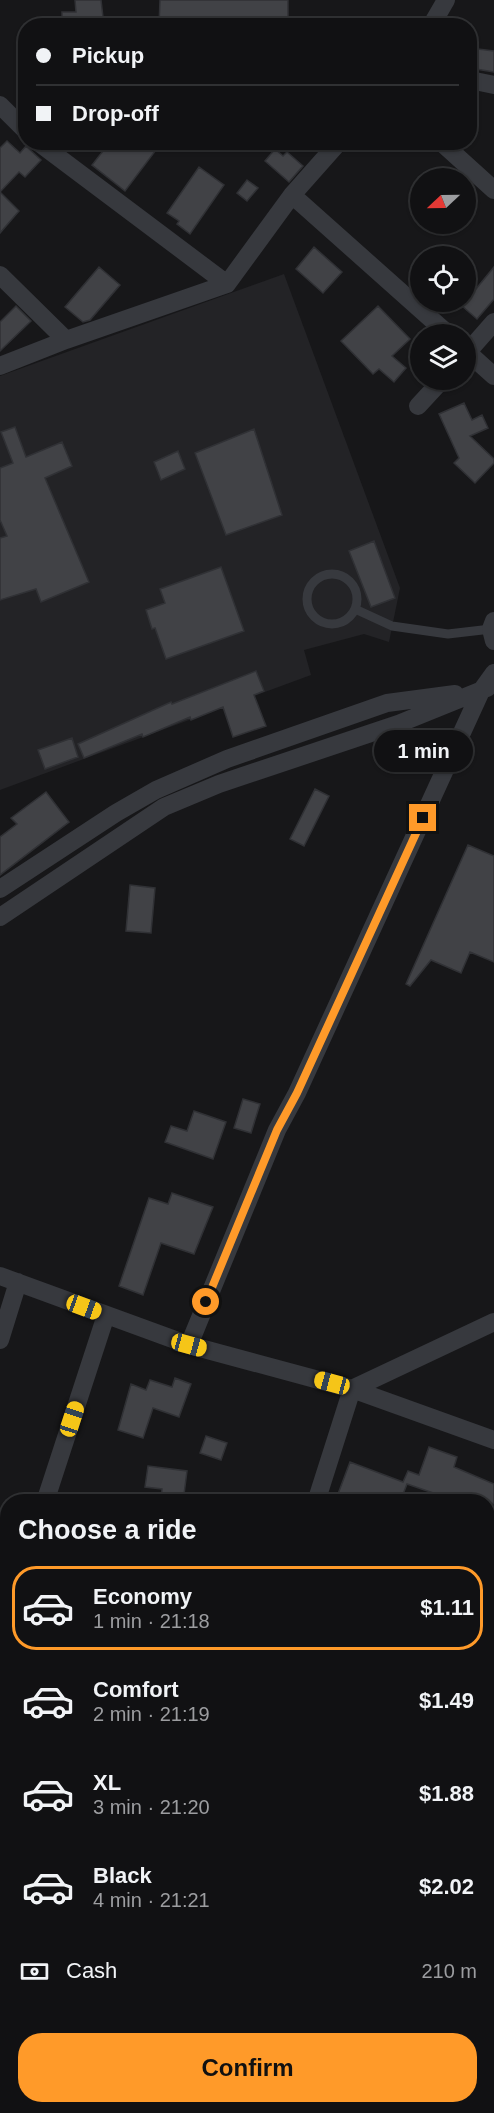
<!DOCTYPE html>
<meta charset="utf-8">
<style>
body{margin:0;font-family:Arial,sans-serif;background:#1a1a1c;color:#f1f3f6;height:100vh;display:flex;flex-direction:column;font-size:22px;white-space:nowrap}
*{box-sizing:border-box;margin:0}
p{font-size:20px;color:#9c9da0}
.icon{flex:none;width:33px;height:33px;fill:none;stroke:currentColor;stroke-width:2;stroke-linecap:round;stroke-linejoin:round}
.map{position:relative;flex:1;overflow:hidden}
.drawer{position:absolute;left:0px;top:1494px;width:495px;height:620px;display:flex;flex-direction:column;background:#111113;border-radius:24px 24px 0 0;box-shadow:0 2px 4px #0004,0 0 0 2px #303133}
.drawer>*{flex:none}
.hud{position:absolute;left:18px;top:18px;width:459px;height:132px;border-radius:24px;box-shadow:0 2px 4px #0004,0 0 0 2px #303133;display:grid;align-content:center;height:132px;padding:0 18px;background:#111113}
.needle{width:39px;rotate:248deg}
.controls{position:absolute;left:410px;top:168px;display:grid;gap:12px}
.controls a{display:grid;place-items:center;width:66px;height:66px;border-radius:50%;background:#111113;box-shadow:0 2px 4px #0004,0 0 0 2px #303133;font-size:30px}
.end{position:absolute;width:27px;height:27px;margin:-14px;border:8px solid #ff9a29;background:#111;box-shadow:0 0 0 3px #111}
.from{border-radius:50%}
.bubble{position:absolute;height:42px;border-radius:21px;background:#111113;box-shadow:0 2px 4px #0004,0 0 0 2px #303133;font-size:20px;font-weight:600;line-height:42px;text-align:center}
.car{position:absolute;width:18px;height:36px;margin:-18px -9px;border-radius:8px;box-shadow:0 0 4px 2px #0007;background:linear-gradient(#f5c518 24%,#345 0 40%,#f5c518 0 76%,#345 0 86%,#f5c518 0)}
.hud b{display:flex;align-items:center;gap:21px;height:57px;font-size:22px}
.hud b+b{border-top:2px solid #303133}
.hud i{width:15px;height:15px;background:#f1f3f6}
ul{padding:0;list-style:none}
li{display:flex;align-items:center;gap:18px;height:84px;margin:0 12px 9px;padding:0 6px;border:3px solid transparent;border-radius:24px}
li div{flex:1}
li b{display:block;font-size:22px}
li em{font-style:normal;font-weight:600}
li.selected{border-color:#ff9a29}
li>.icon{width:54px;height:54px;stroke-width:1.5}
h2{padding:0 18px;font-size:27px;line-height:72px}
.pay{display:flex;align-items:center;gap:15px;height:66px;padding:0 18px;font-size:22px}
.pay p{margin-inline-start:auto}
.primary-button{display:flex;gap:12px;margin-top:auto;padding:12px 18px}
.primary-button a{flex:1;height:69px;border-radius:24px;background:#ff9a29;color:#111;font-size:24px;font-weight:600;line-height:69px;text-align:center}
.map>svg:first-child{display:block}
</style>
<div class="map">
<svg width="494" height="2113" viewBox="0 0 494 2113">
<rect width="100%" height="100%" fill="#171719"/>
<path fill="#232326" d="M284 274 400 588 389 642 364 634 304 650 311 675 0 790V376Z"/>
<path fill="#414246" stroke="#303135" stroke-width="1.5" d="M75 0H101L104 26H62V12H76Z
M160 0H288V26H159Z
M470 48 494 51V72L470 68Z
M7 141 20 153 26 146 41 160 25 177 19 172 0 192V148Z
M110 142H146L156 150 125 191 92 165Z
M275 149 283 156 287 152 303 166 289 182 265 161Z
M199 167 224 185 190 234 177 224 179 221 167 213Z
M247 180 258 188 247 201 237 193Z
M0 192 19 211 0 233Z
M314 247 342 272 323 293 296 269Z
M99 267 120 285 90 320 83 322 65 307Z
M494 267V299L477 319 462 306Z
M16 306 31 321 0 351V322Z
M378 306 410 339 392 356 406 368 394 382 379 369 373 374 341 341Z
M464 403 472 420 482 415 488 428 470 436 494 459V463L475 483 454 463 459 458 439 414Z
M15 427 26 457 62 442 72 466 45 478 89 582 41 602 36 589 0 600V538L7 536 0 520V468L13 463 1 432Z
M254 429 282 515 226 535 195 453Z
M178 451 185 469 161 480 154 462Z
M374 541 395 598 371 607 349 551Z
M221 567 244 631 166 659 155 628 152 629 146 610 165 603 160 589Z
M256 671 264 691 254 695 266 726 233 737 223 707 191 720 190 717 143 737 142 734 84 758 78 744 171 702 172 704Z
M72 738 78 757 45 769 38 750Z
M315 789 329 796 304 846 290 839Z
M46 792 69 822 0 875V837L17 824 11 818Z
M468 845 494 856V962L470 952 461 973 431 960 410 986 406 984Z
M130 885 155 888 151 933 126 931Z
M243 1099 260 1104 251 1133 234 1128Z
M194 1111 226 1122 213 1159 165 1142 171 1126 187 1131Z
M172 1193 213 1207 194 1254 161 1243 143 1295 119 1286 149 1198 168 1204Z
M175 1378 191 1384 179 1417 153 1408 143 1438 118 1430 131 1384 146 1390 150 1380 172 1387Z
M206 1436 227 1443 221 1460 200 1453Z
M429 1447 457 1457 454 1467 494 1484V1504L477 1498 476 1502H443L445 1497 407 1484 400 1502H335L350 1462 403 1482 408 1471 419 1475Z
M148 1466 187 1471 183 1502H161L162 1489 145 1487Z"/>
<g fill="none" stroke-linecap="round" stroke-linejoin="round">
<path stroke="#37393e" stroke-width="9" d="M307 599a25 25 0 1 1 50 0a25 25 0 1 1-50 0Z
M355 609 392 626 448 634 491 629"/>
<path stroke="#37393e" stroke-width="18" d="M431 26 446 0
M470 80 494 85
M0 105 26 131
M38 142 227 284 292 195 339 142
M441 142 494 190
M292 195 448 334
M0 275 66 340
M465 350 494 376
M465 355 494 322
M0 366 66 340 227 284
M418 406 442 380
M494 621 491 629 494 641
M0 889 116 813 156 790 227 759 387 703 455 694
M0 917 164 807 219 784 398 724 487 688
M0 1276 189 1345 352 1389 494 1322
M0 1340 18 1282
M189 1345 277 1130 297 1093 481 691 494 673
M45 1502 106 1315
M316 1502 352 1389 494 1440
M0 1543 8 1546
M488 1609 494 1611
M0 1639 8 1616
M488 1655 494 1651
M0 1815 8 1818
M488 1846 494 1844
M0 1963 8 1965"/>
</g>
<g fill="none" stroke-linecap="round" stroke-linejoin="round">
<path stroke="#ff9a29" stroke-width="8" d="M206 1302 277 1130 297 1093 423 818"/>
</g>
</svg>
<div class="controls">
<a><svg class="needle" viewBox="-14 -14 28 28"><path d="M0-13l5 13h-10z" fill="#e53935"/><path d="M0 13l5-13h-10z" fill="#9c9da0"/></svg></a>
<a><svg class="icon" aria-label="locate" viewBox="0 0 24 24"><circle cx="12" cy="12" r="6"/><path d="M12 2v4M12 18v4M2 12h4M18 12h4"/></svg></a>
<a><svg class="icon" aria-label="layers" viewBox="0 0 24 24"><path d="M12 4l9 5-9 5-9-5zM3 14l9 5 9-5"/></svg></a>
</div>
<i class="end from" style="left:206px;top:1302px"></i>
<i class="end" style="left:423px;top:818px"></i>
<div class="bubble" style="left:374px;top:730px;width:99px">1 min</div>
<i class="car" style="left:84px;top:1307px;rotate:110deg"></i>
<i class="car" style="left:189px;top:1345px;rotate:105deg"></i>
<i class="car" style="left:332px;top:1383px;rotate:285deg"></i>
<i class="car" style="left:72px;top:1419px;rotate:18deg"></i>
<div class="hud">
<b><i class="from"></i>Pickup</b>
<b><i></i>Drop-off</b>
</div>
<section class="drawer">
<h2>Choose a ride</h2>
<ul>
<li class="selected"><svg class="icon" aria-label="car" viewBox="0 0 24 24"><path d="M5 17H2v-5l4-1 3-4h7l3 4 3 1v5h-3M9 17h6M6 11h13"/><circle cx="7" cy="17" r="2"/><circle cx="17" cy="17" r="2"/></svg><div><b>Economy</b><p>1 min · 21:18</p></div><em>$1.11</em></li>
<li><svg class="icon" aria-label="car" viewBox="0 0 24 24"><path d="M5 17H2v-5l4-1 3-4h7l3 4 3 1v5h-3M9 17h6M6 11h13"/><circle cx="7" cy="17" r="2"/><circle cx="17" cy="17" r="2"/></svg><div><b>Comfort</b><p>2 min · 21:19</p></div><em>$1.49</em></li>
<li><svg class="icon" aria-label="car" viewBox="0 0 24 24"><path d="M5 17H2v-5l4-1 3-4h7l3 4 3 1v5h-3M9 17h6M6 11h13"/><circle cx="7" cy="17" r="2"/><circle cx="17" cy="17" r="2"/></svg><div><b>XL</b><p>3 min · 21:20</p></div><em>$1.88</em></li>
<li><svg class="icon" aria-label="car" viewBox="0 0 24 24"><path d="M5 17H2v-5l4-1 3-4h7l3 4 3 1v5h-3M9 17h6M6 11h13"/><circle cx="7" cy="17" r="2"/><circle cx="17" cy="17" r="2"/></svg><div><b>Black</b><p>4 min · 21:21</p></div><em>$2.02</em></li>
</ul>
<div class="pay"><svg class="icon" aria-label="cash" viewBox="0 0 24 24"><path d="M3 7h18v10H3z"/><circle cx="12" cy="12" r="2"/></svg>Cash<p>210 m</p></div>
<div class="primary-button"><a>Confirm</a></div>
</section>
</div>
